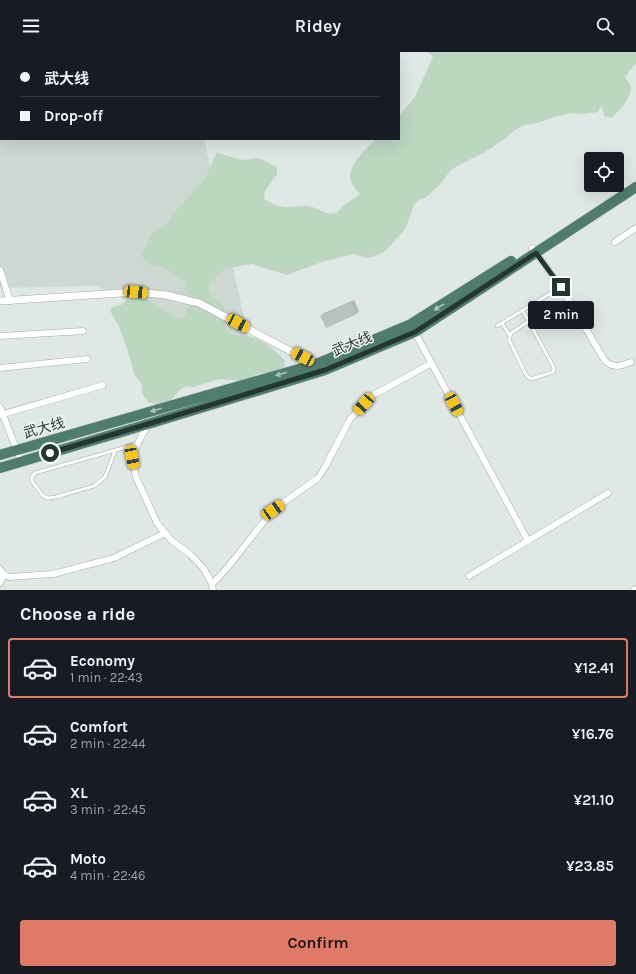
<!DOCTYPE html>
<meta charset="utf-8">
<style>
body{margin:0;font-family:Karla,"Noto Sans SC",sans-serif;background:#20242c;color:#f1f3f6;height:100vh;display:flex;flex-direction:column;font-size:15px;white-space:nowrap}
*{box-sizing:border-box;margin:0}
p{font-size:13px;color:#9ea1a6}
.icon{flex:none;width:22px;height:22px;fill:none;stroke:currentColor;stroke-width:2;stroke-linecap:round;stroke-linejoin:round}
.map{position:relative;height:538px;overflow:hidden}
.details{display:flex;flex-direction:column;background:#171b24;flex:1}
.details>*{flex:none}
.hud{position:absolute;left:0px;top:0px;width:400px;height:88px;box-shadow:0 4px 16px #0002;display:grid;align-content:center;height:88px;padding:0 20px;background:#171b24}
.fabs{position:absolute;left:584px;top:100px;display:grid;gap:8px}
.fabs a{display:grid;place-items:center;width:40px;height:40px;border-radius:4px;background:#171b24;box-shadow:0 4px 16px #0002;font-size:20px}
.end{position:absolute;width:18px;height:18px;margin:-9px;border:5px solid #23362f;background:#fff;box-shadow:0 0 0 2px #fff}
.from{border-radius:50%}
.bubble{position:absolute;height:28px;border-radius:4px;background:#171b24;box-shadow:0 4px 16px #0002;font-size:13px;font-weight:600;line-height:28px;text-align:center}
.car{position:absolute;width:12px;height:24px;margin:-12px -6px;border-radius:5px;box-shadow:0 0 3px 1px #0007;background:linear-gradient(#f5c518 24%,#345 0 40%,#f5c518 0 76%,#345 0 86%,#f5c518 0)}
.hud b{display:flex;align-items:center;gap:14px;height:38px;font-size:15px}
.hud b+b{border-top:1px solid #363941}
.hud i{width:10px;height:10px;background:#f1f3f6}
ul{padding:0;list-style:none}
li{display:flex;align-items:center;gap:12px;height:60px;margin:0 8px 6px;padding:0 12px;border:2px solid transparent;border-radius:4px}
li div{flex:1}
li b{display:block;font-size:15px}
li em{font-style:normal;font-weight:600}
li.current{border-color:#df7a66}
li>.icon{width:36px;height:36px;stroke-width:1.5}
h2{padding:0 20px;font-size:18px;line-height:48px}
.action{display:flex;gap:8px;margin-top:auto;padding:8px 20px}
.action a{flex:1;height:46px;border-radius:4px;background:#df7a66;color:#111;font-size:16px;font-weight:600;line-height:46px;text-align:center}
header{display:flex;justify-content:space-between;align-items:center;height:52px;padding:0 20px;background:#171b24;font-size:18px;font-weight:600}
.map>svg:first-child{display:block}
</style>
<header><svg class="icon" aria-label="menu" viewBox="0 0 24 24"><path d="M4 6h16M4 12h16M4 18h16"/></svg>Ridey<svg class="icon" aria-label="search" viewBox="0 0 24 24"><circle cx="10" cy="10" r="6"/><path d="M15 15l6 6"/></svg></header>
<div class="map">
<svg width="636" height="538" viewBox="0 0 636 538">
<rect width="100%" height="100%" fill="#dfe8e4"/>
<path fill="#ced8d2" d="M0 0H263L260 1H1V87H204L254 309 96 234 0 236Z"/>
<path fill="#bbd7c0" d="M426 0H636V12L630 18 625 25C626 27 628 29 629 30 636 42 619 58 612 66L604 64 603 58 601 54 598 60 583 62 572 61 558 64 537 71 524 73 512 80 506 86 485 100 457 114 451 118 441 131 431 141 425 146 419 148 414 153 406 175 400 183 384 200 372 205 366 206 354 202 322 210 287 223 252 212 227 216 220 220 214 227 209 234C209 236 209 238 210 240 212 245 221 249 224 256 227 263 222 270 226 277 231 286 242 282 251 285 267 290 274 297 285 309L284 316 270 321H263L255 323 249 327 243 329 220 327 194 335 187 334 181 337 169 350 156 352 148 350 142 341V336L141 331 134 322 131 309 119 274 112 263 110 257 115 254 121 253 126 249 137 245 144 246 179 267 184 266 190 252 185 230 180 226 174 224 169 218 162 215 149 213 144 208 142 203 151 182 156 177 167 172C175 156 187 147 199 134 207 125 211 112 217 101L242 108 256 106 263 108 277 115V122L265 139 264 147C271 151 278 155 287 155 296 155 306 152 315 156 321 158 328 164 335 161 340 159 343 153 347 151 352 147 356 146 360 142 356 137 350 131 350 126 349 112 367 96 376 87H399V64L415 45 433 5 429 1Z"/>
<path fill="#0003" d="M354 248 359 259 356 262 321 264 324 261Z"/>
<path fill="#b5c3bc" d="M351 250 357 262 326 276 320 264Z"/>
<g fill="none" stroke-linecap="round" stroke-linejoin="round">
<defs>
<path id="service" d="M0 84H1
M522 258 531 273 554 316 553 320 531 327 526 323 509 288 511 281 529 269
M502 271 510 284
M497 274 561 235
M115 399 105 425 99 430 94 434 56 445 48 446 43 444 32 429V425L35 421 137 392"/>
<path id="minor" d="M140 0 141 1
M170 1 173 0
M615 190 636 176
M532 196 561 235 605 309C615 317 620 314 631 310
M0 218 10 249
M413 277 528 489
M0 284 83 279
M0 316 87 307
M0 355 21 409
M0 363 103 333
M148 372 139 389 132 405 136 425 157 471 171 488 191 503 204 517 212 532 213 538
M0 517 4 522 9 525 53 522 114 506 165 481
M469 524 608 441
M0 531 4 522
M212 532 228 515 273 458 318 426 325 415 350 367 364 352 375 342 432 311
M634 538 636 537"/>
<path id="tertiary" d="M0 249 136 240 166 243 199 251 317 313"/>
<path id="trunk" d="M0 403 316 312 411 272 511 209
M0 416 148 372 325 318 415 280 636 135"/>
</defs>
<use href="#service" stroke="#a3afaa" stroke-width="4"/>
<use href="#minor" stroke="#a3afaa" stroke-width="7"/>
<use href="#tertiary" stroke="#a3afaa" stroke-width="8"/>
<use href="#trunk" stroke="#bdc3c1" stroke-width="11"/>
<use href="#service" stroke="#fff" stroke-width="3"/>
<use href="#minor" stroke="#fff" stroke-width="6"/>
<use href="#tertiary" stroke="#fff" stroke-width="7"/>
<use href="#trunk" stroke="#4e7c6d" stroke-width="10"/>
</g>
<defs><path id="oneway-solid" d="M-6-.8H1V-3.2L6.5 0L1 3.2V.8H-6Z"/></defs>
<g fill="#afc5bd">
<use href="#oneway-solid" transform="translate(439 255) rotate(148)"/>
<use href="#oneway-solid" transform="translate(281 322) rotate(164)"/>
<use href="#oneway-solid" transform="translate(156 358) rotate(164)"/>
</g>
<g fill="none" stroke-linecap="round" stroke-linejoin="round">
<path stroke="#23362f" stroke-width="5" d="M50 401 148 372 325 318 415 280 536 201 561 235"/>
</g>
<g text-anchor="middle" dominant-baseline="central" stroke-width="3" stroke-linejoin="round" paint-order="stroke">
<g font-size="14" fill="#23362f" stroke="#eff6f2">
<text transform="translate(352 292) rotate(-23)">武大线</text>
<text transform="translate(44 376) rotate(-16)">武大线</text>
</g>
</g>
</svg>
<div class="fabs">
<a><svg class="icon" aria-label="locate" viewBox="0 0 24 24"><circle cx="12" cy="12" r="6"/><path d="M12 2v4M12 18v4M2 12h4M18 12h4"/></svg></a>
</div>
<i class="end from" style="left:50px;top:401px"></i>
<i class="end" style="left:561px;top:235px"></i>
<div class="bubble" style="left:528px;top:249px;width:66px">2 min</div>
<i class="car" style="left:136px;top:240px;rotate:95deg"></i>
<i class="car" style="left:238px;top:271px;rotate:118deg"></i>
<i class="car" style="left:303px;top:305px;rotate:298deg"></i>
<i class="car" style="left:364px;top:352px;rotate:222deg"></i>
<i class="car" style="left:454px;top:352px;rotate:152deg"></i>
<i class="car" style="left:132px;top:405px;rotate:169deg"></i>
<i class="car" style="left:273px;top:458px;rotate:56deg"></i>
<div class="hud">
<b><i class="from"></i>武大线</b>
<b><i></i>Drop-off</b>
</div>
</div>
<section class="details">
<h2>Choose a ride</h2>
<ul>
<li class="current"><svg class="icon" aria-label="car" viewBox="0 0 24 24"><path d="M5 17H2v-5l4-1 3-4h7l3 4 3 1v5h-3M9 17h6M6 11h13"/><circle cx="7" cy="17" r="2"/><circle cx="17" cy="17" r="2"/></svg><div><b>Economy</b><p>1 min · 22:43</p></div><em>¥12.41</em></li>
<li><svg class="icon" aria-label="car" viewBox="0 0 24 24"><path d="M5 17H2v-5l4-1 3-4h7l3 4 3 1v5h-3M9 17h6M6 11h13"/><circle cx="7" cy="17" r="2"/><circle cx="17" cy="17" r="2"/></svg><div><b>Comfort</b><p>2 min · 22:44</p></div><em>¥16.76</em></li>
<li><svg class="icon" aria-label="car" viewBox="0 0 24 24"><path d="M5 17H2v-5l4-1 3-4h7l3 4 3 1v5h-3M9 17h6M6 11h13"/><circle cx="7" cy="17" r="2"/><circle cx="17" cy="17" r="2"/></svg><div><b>XL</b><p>3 min · 22:45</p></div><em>¥21.10</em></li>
<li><svg class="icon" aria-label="car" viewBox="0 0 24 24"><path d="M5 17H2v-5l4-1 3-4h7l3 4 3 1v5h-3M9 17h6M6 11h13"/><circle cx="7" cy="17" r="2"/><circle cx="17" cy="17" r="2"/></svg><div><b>Moto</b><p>4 min · 22:46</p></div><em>¥23.85</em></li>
</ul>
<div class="action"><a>Confirm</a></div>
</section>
